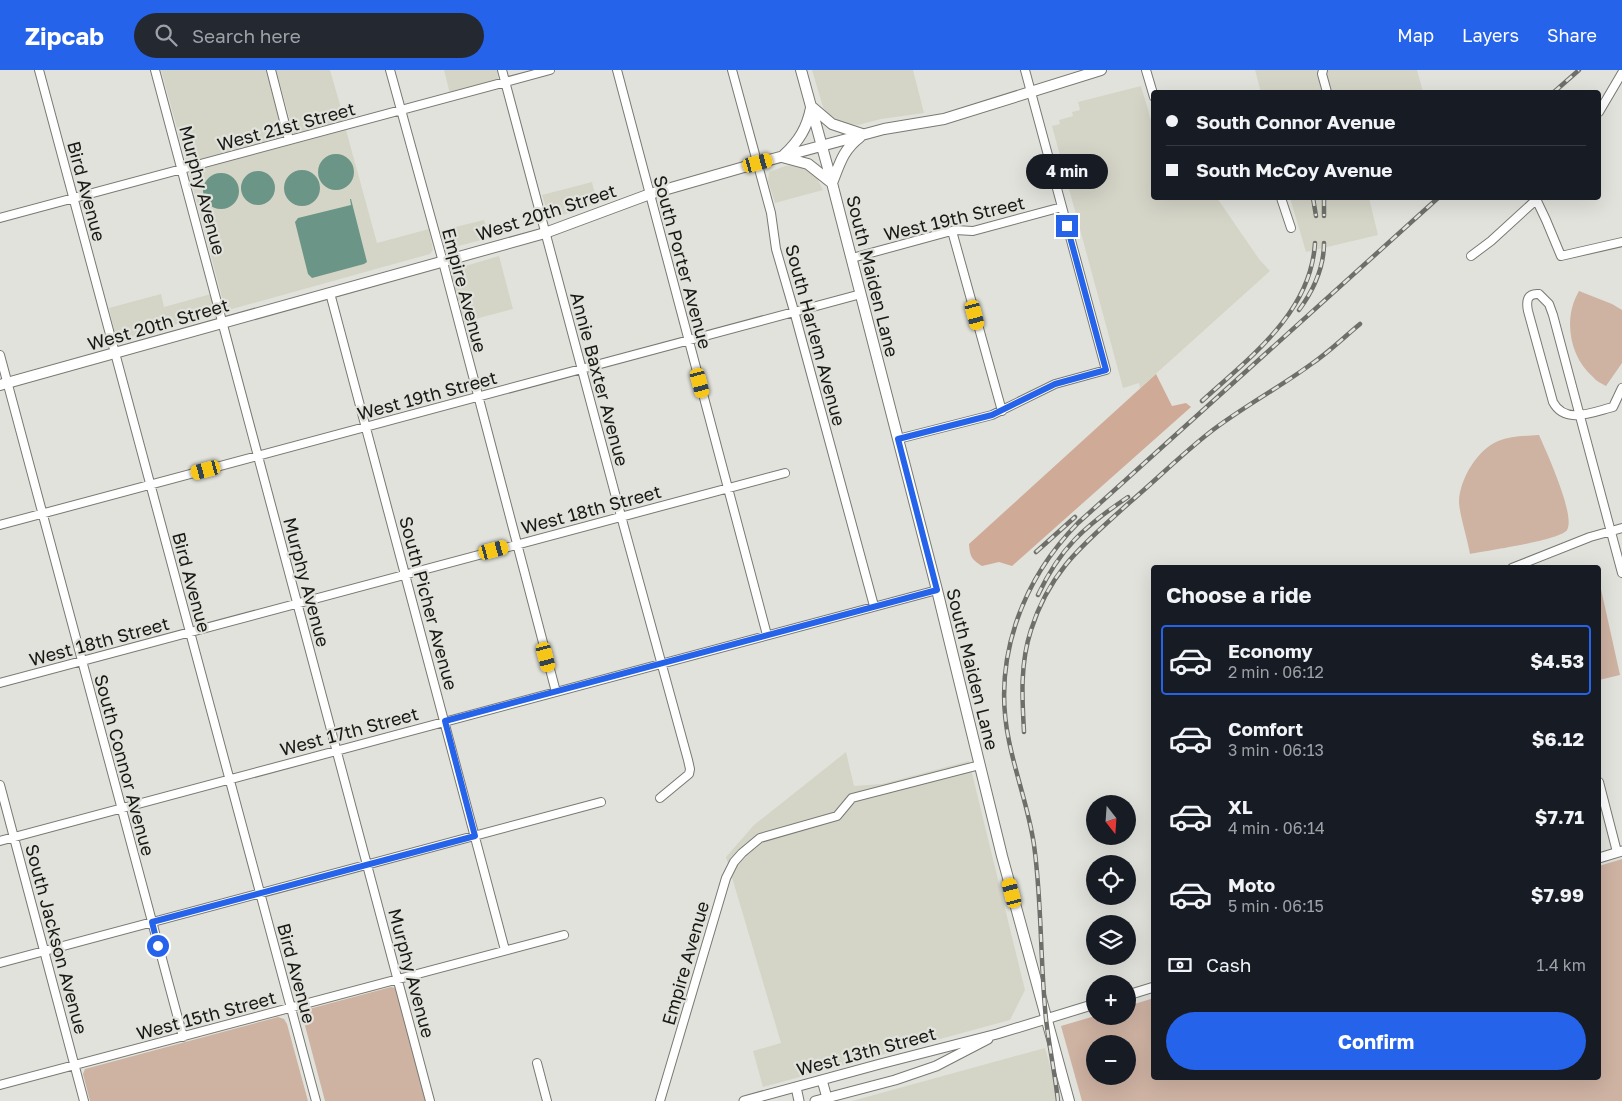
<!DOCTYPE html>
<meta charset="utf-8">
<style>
body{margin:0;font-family:"Golos Text",sans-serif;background:#242831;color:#f1f3f6;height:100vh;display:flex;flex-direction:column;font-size:19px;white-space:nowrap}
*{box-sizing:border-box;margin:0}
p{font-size:16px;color:#9ea1a6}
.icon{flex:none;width:28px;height:28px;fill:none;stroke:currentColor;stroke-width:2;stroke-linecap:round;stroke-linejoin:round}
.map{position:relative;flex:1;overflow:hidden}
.drawer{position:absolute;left:1151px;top:495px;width:450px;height:515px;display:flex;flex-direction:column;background:#171b24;border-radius:5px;box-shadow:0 5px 20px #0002}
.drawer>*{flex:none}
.hud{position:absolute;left:1151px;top:20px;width:450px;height:110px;border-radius:5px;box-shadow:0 5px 20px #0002;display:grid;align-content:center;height:110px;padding:0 15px;background:#171b24}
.needle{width:32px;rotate:163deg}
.controls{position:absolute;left:1086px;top:725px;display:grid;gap:10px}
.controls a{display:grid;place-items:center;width:50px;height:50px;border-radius:50%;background:#171b24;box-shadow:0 5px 20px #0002;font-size:25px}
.end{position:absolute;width:22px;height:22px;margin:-11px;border:6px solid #2563eb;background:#fff;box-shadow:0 0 0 2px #fff}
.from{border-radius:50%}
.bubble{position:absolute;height:35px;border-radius:18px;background:#171b24;box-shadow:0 5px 20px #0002;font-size:16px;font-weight:700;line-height:35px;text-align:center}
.car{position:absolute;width:15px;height:30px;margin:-15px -8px;border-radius:6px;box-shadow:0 0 4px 1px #0007;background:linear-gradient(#f5c518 24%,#345 0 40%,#f5c518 0 76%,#345 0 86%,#f5c518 0)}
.hud b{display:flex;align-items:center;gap:18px;height:48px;font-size:19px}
.hud b+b{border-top:1px solid #363941}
.hud i{width:12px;height:12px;background:#f1f3f6}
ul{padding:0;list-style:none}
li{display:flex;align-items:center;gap:15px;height:70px;margin:0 10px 8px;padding:0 5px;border:2px solid transparent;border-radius:5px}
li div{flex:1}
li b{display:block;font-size:19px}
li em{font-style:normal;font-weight:700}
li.current{border-color:#2563eb}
li>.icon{width:45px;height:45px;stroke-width:1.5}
h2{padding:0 15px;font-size:22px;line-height:60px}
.pay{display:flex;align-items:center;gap:12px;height:55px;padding:0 15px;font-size:19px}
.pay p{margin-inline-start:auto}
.primary-button{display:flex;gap:10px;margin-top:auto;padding:10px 15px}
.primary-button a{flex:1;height:58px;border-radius:30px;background:#2563eb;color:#fff;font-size:20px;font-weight:700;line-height:58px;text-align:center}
header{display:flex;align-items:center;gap:30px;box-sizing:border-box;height:70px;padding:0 25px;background:#2563eb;color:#fff}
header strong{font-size:24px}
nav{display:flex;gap:28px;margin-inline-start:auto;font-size:18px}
.search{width:350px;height:45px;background:#242831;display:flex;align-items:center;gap:12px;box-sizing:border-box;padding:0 18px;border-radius:28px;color:#9ea1a6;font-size:19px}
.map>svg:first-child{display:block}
</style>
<header>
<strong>Zipcab</strong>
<div class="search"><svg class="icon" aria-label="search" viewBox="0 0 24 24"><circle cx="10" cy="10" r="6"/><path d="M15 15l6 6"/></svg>Search here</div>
<nav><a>Map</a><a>Layers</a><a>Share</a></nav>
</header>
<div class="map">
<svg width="1622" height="1031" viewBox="0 0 1622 1031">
<rect width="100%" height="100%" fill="#e1e2db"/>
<path fill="#d4d5c7" d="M161 0H267L284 63 283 67 280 69 188 93 186 91Z
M276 0H330L345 52 294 64Z
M444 0H497L498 8 496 11 450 24Z
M812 0H913L924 43 881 49 858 55 846 54 835 51 826 42 823 37Z
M1255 0H1417L1423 22H1261Z
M1141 16 1154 60V128H1217L1259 189 1270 201 1140 318 1139 313 1123 318 1052 56 1060 54 1059 50 1073 46 1072 42 1080 40 1078 32Z
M346 60 377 173 429 159 433 180 430 184 383 197 232 239H227L224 235 189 103 192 101Z
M795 95 810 101 817 108 823 120 775 133 768 111 769 102 785 96Z
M592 112 597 133 554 148 552 149 549 147 542 125Z
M1290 128H1369L1378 165 1306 182Z
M484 150 489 168 451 178 444 177 442 175 439 161Z
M499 186 513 239 464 252 452 207V200Z
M161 224 164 237 211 224 215 242 210 245 124 269 118 268 115 264 109 238Z
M846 682 854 716 882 714 969 691 1025 920 1010 950 763 1017 753 981 781 973 726 787 754 755Z
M1045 978 1060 1031H852L1001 990Z"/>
<path fill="#ceb2a2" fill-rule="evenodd" d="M1579 221 1612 234 1622 240V293L1606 316C1601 313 1596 311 1593 307 1569 286 1563 248 1579 221Z
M1539 365C1546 381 1576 446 1567 460 1561 470 1486 481 1470 484 1468 471 1459 443 1459 431 1460 409 1477 380 1498 371 1511 366 1526 366 1539 365Z
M1599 510 1620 605 1599 610Z
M1622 789V1031H1082L1061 956 1095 946H1128V936L1154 928V1008H1599V796ZM1095 974H1128V1006H1095Z
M391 917 396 918 427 1031H325L303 948 304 943 309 939Z
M278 947 284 949 287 954 308 1031H90L83 1004 85 999Z"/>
<path fill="#cfab97" d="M1156 304 1172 336 1186 333 1191 337 1012 496 999 492 982 496C971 489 970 486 969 474Z"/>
<path fill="#6b9586" d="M318 102a18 18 0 1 1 36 0a18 18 0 1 1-36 0Z
M284 118a18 18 0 1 1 36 0a18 18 0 1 1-36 0Z
M241 118a17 17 0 1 1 34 0a17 17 0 1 1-34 0Z
M203 121a18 18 0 1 1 36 0a18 18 0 1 1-36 0Z
M350 129H351L367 192 364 194 312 208 308 204 295 152 298 148 351 135Z"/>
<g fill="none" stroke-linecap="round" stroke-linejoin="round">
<defs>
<path id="minor" d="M39 0 316 1031
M155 0 430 1031
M271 0 289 70
M390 0 443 192 556 622
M502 0 621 446 688 690 690 699 689 704 660 728
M617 0 767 565
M732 0 771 143 776 179 794 241 874 536
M1146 0 1154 27
M1323 0 1322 4 1327 22
M1599 42 1622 3
M1281 128 1291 158
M1536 129 1546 150 1561 186 1622 172
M0 148 550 0
M952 161 1002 341
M1471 186 1491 171 1538 128
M852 188 955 160 973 161 1062 137
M330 223 505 880
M0 285 183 967
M1622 318 1613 337C1593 342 1565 355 1553 332L1528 241C1526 231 1527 223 1539 224L1549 234 1553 245 1585 365 1622 503
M898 369 992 345 1055 314 1106 300 1025 0
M0 455 861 224
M1512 498 1590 467 1622 458
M0 613 785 403
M1599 712 1617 782
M0 715 84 1031
M0 771 937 520
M0 893 601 732
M537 993 547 1031
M0 1015 564 865
M660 1031 726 808 734 792 742 783 760 768 837 746 852 728 980 695"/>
<path id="tertiary" d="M1599 788 1622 781
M1128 925 1154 917
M822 1010 827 1028
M796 1017 799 1031
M744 1031 880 994 997 964 1095 934
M815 1031 895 1010 936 996 988 969"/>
<path id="secondary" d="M801 0 832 113 937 520 1002 786 1069 1031
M812 37 832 54 862 64
M784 85C799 71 807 58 811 38
M782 87 808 94 832 113C840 93 843 80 860 67
M0 315 545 163 650 124 758 93 884 59 944 49 1101 0"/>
</defs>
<use href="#minor" stroke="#787972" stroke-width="10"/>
<use href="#tertiary" stroke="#787972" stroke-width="11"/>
<use href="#secondary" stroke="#787972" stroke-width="12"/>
<use href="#minor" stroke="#fff" stroke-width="8"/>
<use href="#tertiary" stroke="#fff" stroke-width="9"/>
<use href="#secondary" stroke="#fff" stroke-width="10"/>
<defs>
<path id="rail" d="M1554 22 1579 0
M1313 128 1316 146
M1324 128V146
M1299 240C1313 221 1324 197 1324 173
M1202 331C1249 288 1311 243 1315 173
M1036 482 1075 447
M1038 525C1060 478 1085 456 1128 427
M1024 662C1022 627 1020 594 1031 560 1050 500 1084 474 1129 433 1156 410 1181 385 1209 363 1241 338 1277 319 1310 295 1328 283 1343 268 1360 254
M1058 1031C1055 1003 1049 976 1046 949 1040 891 1042 832 1034 775 1029 740 1016 706 1009 671 992 591 1021 511 1078 453L1438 128"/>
</defs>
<use href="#rail" stroke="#6e6f6b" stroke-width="4.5"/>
<use href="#rail" stroke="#e1e2db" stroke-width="2.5" stroke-dasharray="8" stroke-linecap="butt"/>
</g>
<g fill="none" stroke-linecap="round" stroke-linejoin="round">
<path stroke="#2563eb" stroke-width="6" d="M158 876 152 852 475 766 445 651 937 520 898 369 992 345 1055 314 1106 300 1067 156"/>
</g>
<g text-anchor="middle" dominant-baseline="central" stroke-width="4.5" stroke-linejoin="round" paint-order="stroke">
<g font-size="18" fill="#181816" stroke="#e1e2db">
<text transform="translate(286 56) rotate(-15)">West 21st Street</text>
<text transform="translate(203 120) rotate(75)">Murphy Avenue</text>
<text transform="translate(87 121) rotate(75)">Bird Avenue</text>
<text transform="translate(546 142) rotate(-18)">West 20th Street</text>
<text transform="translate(954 148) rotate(-13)">West 19th Street</text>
<text transform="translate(683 192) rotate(75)">South Porter Avenue</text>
<text transform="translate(873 206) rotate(76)">South Maiden Lane</text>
<text transform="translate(465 220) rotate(75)">Empire Avenue</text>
<text transform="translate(158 254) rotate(-16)">West 20th Street</text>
<text transform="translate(816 265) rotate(75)">South Harlem Avenue</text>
<text transform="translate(600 309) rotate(75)">Annie Baxter Avenue</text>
<text transform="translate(427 325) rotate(-15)">West 19th Street</text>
<text transform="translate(591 439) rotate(-15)">West 18th Street</text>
<text transform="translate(192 512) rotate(75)">Bird Avenue</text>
<text transform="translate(307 512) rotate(75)">Murphy Avenue</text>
<text transform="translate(429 533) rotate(75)">South Picher Avenue</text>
<text transform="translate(99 571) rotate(-15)">West 18th Street</text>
<text transform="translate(973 599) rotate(76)">South Maiden Lane</text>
<text transform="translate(349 661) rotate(-15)">West 17th Street</text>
<text transform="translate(125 695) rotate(75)">South Connor Avenue</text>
<text transform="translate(57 869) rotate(75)">South Jackson Avenue</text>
<text transform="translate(685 893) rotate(-74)">Empire Avenue</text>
<text transform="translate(297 903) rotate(75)">Bird Avenue</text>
<text transform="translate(412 903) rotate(75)">Murphy Avenue</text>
<text transform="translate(206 945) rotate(-15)">West 15th Street</text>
<text transform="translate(866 981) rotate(-15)">West 13th Street</text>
</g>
</g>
</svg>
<div class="controls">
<a><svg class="needle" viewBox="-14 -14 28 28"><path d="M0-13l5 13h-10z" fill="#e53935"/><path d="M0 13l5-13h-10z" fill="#9ea1a6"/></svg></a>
<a><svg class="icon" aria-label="locate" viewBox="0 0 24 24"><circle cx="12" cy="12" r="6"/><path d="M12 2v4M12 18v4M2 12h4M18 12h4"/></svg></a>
<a><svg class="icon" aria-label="layers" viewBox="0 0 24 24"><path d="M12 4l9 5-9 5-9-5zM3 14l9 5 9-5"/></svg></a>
<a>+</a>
<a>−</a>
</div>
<i class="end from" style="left:158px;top:876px"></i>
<i class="end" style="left:1067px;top:156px"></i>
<div class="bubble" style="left:1026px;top:84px;width:82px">4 min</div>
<i class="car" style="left:758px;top:93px;rotate:75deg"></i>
<i class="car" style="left:975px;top:245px;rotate:165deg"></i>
<i class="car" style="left:700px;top:313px;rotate:165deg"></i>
<i class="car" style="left:206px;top:400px;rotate:255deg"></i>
<i class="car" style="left:494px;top:480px;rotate:75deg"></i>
<i class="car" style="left:546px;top:587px;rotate:165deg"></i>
<i class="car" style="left:1012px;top:823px;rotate:345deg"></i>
<div class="hud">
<b><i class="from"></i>South Connor Avenue</b>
<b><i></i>South McCoy Avenue</b>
</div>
<section class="drawer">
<h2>Choose a ride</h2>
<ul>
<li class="current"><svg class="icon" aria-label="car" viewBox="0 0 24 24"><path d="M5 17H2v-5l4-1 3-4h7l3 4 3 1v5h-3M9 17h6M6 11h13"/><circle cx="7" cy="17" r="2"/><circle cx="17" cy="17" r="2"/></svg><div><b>Economy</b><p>2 min · 06:12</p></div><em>$4.53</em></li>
<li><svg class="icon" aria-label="car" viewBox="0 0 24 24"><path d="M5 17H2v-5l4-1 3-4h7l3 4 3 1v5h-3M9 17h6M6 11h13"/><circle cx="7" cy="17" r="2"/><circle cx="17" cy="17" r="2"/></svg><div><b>Comfort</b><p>3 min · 06:13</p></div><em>$6.12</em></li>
<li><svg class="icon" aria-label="car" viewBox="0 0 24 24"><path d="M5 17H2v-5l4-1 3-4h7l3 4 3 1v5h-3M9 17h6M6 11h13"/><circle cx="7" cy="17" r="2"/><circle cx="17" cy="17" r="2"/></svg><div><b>XL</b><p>4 min · 06:14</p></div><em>$7.71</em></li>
<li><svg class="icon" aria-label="car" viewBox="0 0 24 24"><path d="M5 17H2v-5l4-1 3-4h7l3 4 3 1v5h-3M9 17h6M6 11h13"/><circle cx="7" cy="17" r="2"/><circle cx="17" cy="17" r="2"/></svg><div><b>Moto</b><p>5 min · 06:15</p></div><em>$7.99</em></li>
</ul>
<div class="pay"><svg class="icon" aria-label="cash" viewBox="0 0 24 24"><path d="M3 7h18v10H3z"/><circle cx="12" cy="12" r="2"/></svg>Cash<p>1.4 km</p></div>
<div class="primary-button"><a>Confirm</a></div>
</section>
</div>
